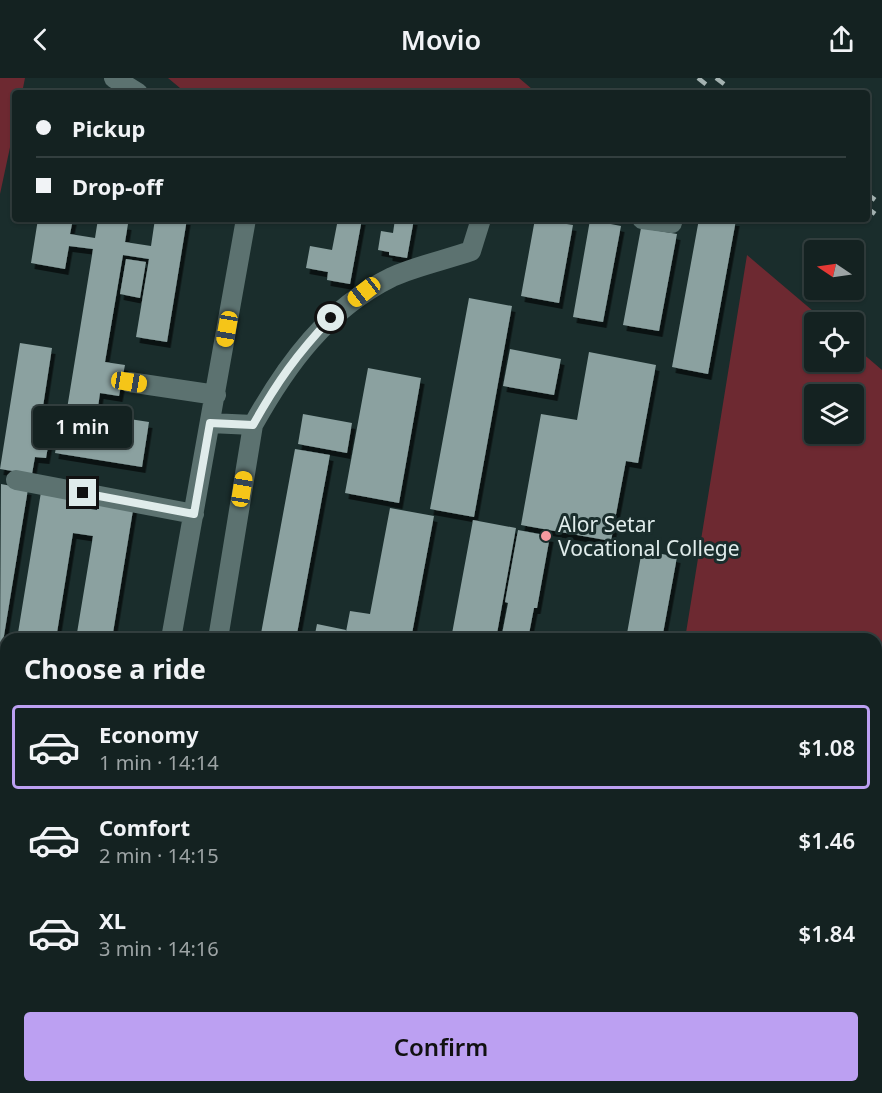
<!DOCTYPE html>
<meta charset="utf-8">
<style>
body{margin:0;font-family:"Noto Sans",sans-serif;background:#212f2e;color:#f1f3f6;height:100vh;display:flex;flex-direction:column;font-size:22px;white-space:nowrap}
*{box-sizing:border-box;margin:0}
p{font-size:20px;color:#9da4a5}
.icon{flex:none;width:33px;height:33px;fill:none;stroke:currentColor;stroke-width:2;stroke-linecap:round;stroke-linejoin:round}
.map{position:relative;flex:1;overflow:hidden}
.sheet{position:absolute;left:0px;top:555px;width:882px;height:460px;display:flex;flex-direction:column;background:#142221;border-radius:18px 18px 0 0;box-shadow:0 2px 4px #0004,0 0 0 2px #333f3f}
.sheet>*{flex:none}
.hud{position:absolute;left:12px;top:12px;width:858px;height:132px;border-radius:6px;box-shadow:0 2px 4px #0004,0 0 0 2px #333f3f;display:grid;align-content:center;height:132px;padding:0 24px;background:#142221}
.needle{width:39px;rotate:283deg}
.buttons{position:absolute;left:804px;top:162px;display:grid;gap:12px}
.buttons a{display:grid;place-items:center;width:60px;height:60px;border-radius:6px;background:#142221;box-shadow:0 2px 4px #0004,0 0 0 2px #333f3f;font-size:30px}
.end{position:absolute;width:27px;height:27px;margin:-14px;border:8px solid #e0eceb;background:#111;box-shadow:0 0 0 3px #111}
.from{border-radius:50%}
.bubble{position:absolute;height:42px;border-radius:6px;background:#142221;box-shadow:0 2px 4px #0004,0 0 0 2px #333f3f;font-size:20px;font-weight:600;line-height:42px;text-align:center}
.car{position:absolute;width:18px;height:36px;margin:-18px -9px;border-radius:8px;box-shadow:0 0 4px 2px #0007;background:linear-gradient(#f5c518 24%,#345 0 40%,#f5c518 0 76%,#345 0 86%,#f5c518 0)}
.hud b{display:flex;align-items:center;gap:21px;height:57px;font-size:22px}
.hud b+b{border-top:2px solid #333f3f}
.hud i{width:15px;height:15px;background:#f1f3f6}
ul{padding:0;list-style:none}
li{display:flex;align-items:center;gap:18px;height:84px;margin:0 12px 9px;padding:0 12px;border:3px solid transparent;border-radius:6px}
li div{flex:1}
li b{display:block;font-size:22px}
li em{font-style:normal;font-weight:600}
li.current{border-color:#bca0f2}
li>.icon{width:54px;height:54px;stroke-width:1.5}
h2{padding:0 24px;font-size:27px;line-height:72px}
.button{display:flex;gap:12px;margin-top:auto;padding:12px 24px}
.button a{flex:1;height:69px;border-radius:6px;background:#bca0f2;color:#111;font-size:24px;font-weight:600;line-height:69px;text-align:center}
header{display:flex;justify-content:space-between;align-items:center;height:78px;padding:0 24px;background:#142221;font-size:27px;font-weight:600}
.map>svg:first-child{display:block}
</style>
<header><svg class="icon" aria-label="back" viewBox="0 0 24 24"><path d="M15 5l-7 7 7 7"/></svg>Movio<svg class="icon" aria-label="share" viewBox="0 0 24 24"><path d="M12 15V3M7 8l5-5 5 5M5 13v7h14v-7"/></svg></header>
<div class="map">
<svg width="882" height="1015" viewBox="0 0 882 1015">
<defs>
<filter id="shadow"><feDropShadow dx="3.5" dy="6" stdDeviation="0" flood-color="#0009"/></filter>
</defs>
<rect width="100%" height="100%" fill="#1a2d2c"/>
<path fill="#6d2931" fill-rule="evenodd" d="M0 0H25L22 15H15V46L0 116Z
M168 0H519L532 11 525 15H186Z
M747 177 826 244H814V284H854V268L882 292V735L876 739V561H685ZM814 316H854V356H814Z"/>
<path fill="#204e4c" d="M882 769V796L876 799V772Z"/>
<path fill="#8ba1a0" filter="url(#shadow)" d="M38 141H73L70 156 95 160 98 141 128 146 125 164 151 168 155 141H187L167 264 136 259 149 181 123 177 105 284 125 287 119 318 100 315 97 336 149 344 142 389 55 375 63 330 67 331 93 171 69 168 65 191 31 185Z
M338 141H362L350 206 327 202 328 194 306 190 310 168 332 172Z
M395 141H414L407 180 389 177V174L378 172 381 153 393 155Z
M535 141 573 147 559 225 521 218Z
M699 141 736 142 708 296 672 289Z
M590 142 621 148 603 244 573 239Z
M641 150 677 156 659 253 623 247Z
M126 181 146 184 140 220 120 216Z
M469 220 512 228 474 439 430 431Z
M20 265 52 270 38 361 49 363 46 380 35 379 32 396 0 391Z
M510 271 561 281 554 317 503 308Z
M589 274 656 287 638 385 626 383 611 463 521 447 541 336 577 342Z
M368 290 421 300 399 425 345 415Z
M303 336 352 345 347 375 298 366Z
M295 371 330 377 296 561H260Z
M1 406 28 411 1 576H0Z
M41 414 79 420 78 429 97 432 99 421 134 426 112 561H76L93 458 73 455 56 561H17Z
M390 430 434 438 411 561 345 559 350 533 370 536Z
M473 442 516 450 496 561H451Z
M518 452 550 458 537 530H534L528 561H501L508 525 505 524Z
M642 472 677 479 662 561H626Z
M317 546 346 552 344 561H314Z"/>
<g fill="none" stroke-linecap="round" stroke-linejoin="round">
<path stroke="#768685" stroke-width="3" stroke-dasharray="3 4.5" stroke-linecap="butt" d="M876 766 882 763
M0 860 6 862"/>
<path stroke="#5c7270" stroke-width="20" d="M114 0 138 15
M642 141 672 145
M129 304 216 317
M210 345 253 347 218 561
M253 347C287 286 327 231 392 199 416 188 445 182 471 173L481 141
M16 402 194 436
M171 561 246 141
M0 757 6 762
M88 1010 89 1015
M158 1015 197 1010
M247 1015V1010
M798 1015 868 1010"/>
<path stroke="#a4b2b1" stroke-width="4.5" stroke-dasharray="10 10" stroke-linecap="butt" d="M698 0 717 15
M716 0 736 15
M867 116 882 127
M867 130 882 141"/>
</g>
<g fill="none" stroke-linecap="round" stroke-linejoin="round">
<path stroke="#e0eceb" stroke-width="8" d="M83 415 194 436 210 345 253 347C277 304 297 276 331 240"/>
</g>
<circle fill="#f49aa0" stroke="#1a2d2c" stroke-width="2" cx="546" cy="458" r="6"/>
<g text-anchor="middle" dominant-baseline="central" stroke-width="6" stroke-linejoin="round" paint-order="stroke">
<g font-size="21" fill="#e0eceb" stroke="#1a2d2c" text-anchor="start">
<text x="558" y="446">Alor Setar<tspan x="558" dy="24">Vocational College</tspan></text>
</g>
</g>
</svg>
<div class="buttons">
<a><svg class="needle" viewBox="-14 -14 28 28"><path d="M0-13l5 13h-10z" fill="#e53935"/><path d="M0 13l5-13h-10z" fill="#9da4a5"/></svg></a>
<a><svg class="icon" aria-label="locate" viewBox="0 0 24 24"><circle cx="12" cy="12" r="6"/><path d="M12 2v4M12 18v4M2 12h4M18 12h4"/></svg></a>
<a><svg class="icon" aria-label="layers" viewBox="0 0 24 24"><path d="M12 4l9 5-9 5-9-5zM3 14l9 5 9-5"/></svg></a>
</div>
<i class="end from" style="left:331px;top:240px"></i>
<i class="end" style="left:83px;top:415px"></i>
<div class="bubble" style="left:33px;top:328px;width:99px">1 min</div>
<i class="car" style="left:364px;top:214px;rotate:232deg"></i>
<i class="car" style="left:227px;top:251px;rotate:190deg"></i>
<i class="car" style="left:129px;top:304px;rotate:99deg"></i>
<i class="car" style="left:242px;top:411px;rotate:9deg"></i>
<div class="hud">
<b><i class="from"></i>Pickup</b>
<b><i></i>Drop-off</b>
</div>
<section class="sheet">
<h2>Choose a ride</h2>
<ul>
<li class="current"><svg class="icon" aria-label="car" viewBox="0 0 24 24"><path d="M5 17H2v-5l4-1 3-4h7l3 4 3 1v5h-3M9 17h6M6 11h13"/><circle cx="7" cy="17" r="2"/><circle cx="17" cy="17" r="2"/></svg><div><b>Economy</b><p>1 min · 14:14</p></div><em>$1.08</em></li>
<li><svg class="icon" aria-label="car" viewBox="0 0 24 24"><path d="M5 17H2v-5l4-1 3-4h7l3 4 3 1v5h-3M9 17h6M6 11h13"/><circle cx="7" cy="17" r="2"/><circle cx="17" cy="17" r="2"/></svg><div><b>Comfort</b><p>2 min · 14:15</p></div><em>$1.46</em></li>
<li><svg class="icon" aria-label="car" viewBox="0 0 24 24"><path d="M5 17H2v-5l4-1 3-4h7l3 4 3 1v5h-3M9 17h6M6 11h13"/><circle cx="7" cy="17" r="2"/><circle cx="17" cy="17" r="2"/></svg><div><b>XL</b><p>3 min · 14:16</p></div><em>$1.84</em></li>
</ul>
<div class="button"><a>Confirm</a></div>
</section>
</div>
